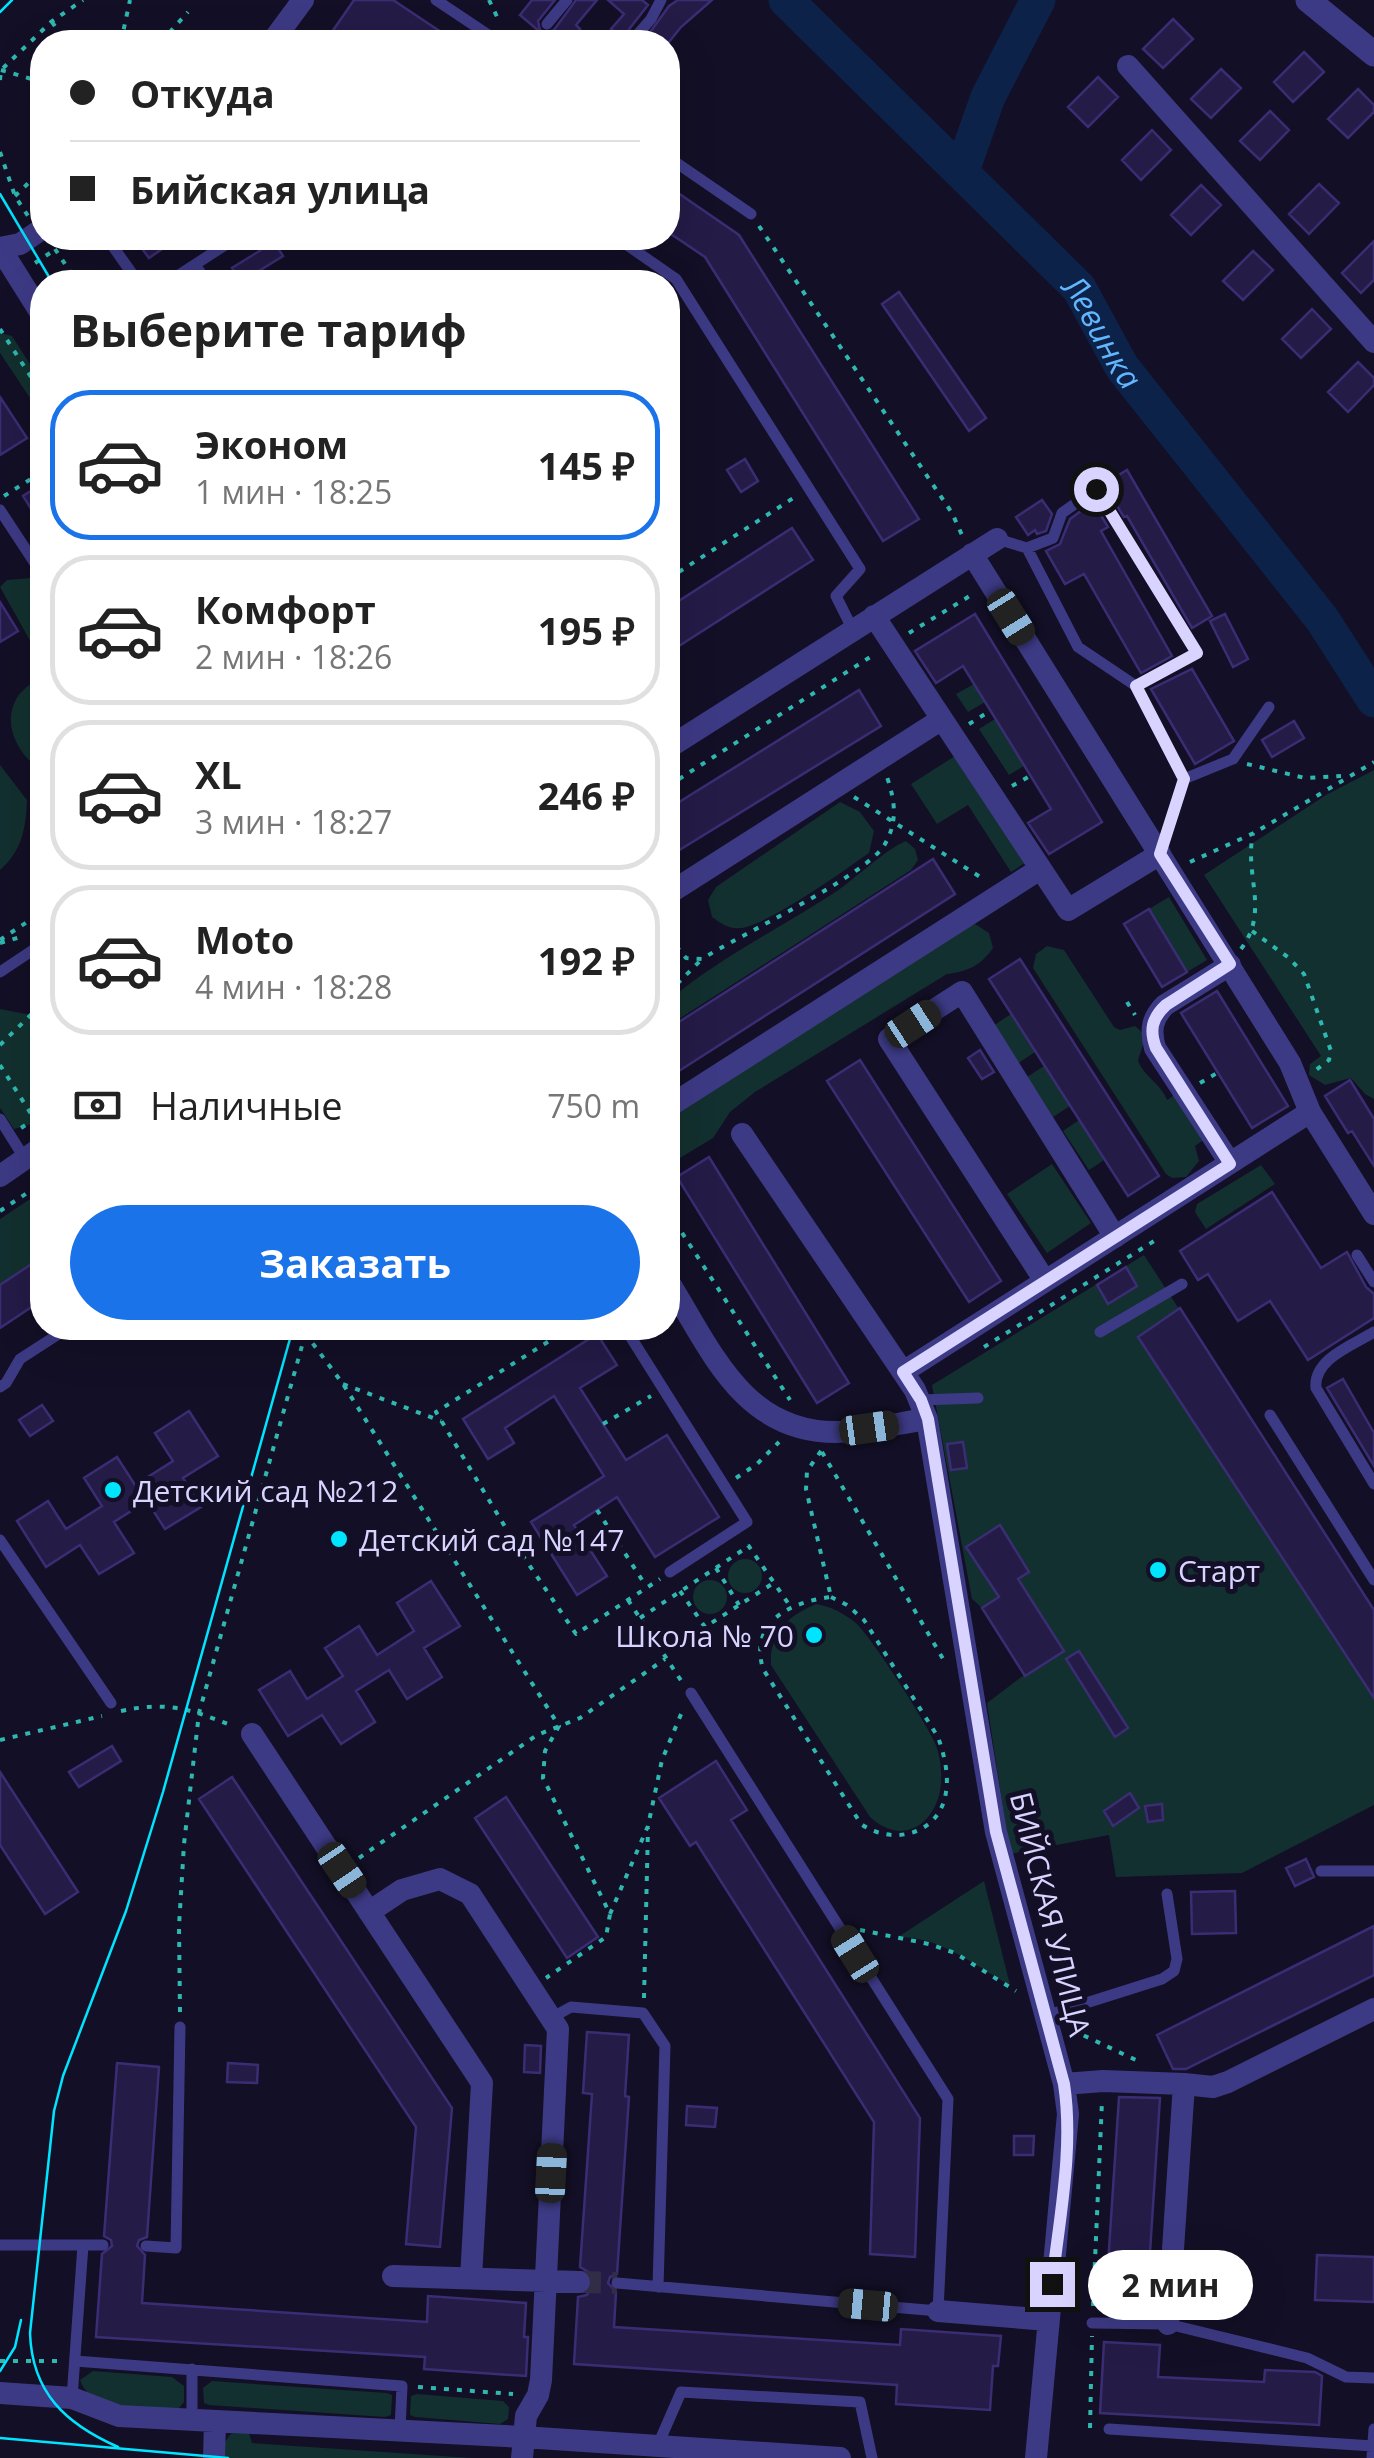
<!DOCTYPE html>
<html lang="ru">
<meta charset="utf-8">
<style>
body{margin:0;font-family:"Open Sans",sans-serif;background:#f6f6f6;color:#222;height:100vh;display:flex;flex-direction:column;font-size:38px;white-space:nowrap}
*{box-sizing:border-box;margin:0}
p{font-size:32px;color:#767676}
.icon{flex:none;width:55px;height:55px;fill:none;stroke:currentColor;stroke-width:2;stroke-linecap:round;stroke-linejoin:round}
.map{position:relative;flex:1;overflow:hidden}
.sheet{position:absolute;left:30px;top:270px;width:650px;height:1070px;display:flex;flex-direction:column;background:#fff;border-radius:40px;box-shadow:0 10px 40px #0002}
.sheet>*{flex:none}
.hud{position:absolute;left:30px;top:30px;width:650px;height:220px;border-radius:40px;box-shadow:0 10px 40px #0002;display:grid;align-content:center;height:220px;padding:0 40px;background:#fff}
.end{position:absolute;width:45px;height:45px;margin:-22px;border:12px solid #d9d4ff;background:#111;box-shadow:0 0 0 5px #111}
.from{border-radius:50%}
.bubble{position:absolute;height:70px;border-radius:35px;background:#fff;box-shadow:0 10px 40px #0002;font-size:32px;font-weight:700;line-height:70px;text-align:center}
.car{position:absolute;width:30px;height:60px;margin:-30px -15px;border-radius:12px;box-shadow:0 0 8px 2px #0007;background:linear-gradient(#222 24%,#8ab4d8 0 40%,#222 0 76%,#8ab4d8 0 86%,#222 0)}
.hud b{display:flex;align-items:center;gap:35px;height:95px;font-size:38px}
.hud b+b{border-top:2px solid #e0e0e0}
.hud i{width:25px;height:25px;background:#222}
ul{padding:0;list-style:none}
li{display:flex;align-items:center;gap:30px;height:150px;margin:0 20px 15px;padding:0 20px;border:5px solid #e0e0e0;border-radius:40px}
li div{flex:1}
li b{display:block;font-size:38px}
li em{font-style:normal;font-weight:700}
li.selected{border-color:#1a73e8}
li>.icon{width:90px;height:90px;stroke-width:1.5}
h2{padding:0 40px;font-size:45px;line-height:120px}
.pay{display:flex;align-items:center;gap:25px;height:110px;padding:0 40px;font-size:38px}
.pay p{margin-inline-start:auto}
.action{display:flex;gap:20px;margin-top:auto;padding:20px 40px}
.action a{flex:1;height:115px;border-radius:60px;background:#1a73e8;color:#fff;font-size:40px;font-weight:700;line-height:115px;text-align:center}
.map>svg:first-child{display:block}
</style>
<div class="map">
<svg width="1374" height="2458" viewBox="0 0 1374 2458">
<rect width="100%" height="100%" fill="#130f26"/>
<path fill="#12302f" d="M0 333 12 336 42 383V416L0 353Z
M31 578 42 587V662L0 587 7 580Z
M42 674V771C19 756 0 724 18 696 24 688 35 681 42 674Z
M974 684 985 702 968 712 956 694Z
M995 719 1024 766 1009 775 979 729Z
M955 756 1025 863 1011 872 968 805 937 824 911 784Z
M0 765 27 800C26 828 22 851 0 870Z
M1374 770V1099L1365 1094 1351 1078 1325 1085 1309 1075 1310 1064 1321 1056 1204 875 1326 795Z
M840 802 860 812 874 831 869 853C845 870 765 927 740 928 728 929 722 924 712 917L708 900 716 887Z
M906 841 915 849 918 860 911 870 668 1026V1001C720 957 781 928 837 891 857 877 886 849 906 841Z
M1169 897 1207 960 1187 972 1149 909Z
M975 924 989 933 993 948C980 966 969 971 947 974L755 1092 730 1112 713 1138 675 1161 668 1159V1119L671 1117 955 932Z
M1047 946 1064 950 1114 1027 1120 1030 1135 1026C1151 1038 1141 1046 1138 1061 1144 1076 1161 1084 1167 1100L1176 1094 1205 1139 1195 1146 1199 1161 1186 1177 1172 1178 1166 1174 1033 968 1036 954Z
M0 1009 42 1017V1049L37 1063 42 1071V1117L32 1124 14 1129 0 1108Z
M1011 1014 1035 1052 1017 1064 993 1026Z
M1044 1066 1070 1106 1053 1117 1027 1077Z
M1079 1120 1104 1160 1089 1170 1063 1131Z
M1052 1164 1091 1223 1047 1253 1007 1194Z
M1261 1165 1275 1184 1206 1229 1195 1212 1197 1204Z
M42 1191V1257L0 1285V1219Z
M1144 1255 1374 1610V1805L1242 1873 1116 1877 1109 1835 1010 1854 987 1703 1024 1675 982 1608 972 1599 932 1385Z
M728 1576a17 17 0 1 1 34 0a17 17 0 1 1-34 0Z
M693 1597a17 17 0 1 1 34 0a17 17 0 1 1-34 0Z
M816 1604C832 1607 844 1613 857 1624 873 1640 924 1719 934 1741 938 1749 941 1762 941 1771 945 1815 908 1852 870 1817L771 1665C769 1632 788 1616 816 1604Z
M984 1881 1010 1985C973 1965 942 1937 898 1937Z
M93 2371 172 2377 184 2386V2402L179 2408C148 2408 93 2416 80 2380Z
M212 2381 387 2393 392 2395 391 2415 385 2417 209 2405 204 2403 203 2388Z
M417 2394 503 2401 509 2407 508 2419 500 2424 415 2417 410 2415 411 2396Z
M233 2431 249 2433 252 2443 472 2458H225V2442Z"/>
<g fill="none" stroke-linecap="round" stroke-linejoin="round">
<g stroke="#0c2248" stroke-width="35">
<path id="s1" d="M786 0 1079 288 1122 367 1322 619 1374 700"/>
<path d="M962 171 988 97 1038 0"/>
</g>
</g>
<path fill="#241b47" stroke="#3b2d73" stroke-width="2.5" d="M354 0H393L456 42H383L372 35 367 42H325Z
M532 0H555L538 21 540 30 546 33 554 30 576 0H597L576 25 580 29 568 42H552L520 15Z
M608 0H642L648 5 623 37 611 29 624 14Z
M678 0H712L681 27 669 42H643L669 6Z
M1173 19 1193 39 1163 68 1143 49Z
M1304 52 1324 72 1293 102 1274 82Z
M1221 69 1241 88 1211 118 1191 99Z
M1098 77 1118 97 1088 127 1068 107Z
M1358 89 1374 105V112L1348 138 1328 119Z
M1270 111 1289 130 1260 160 1240 141Z
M1152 130 1171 150 1141 180 1122 160Z
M1319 184 1339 203 1309 234 1289 214Z
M1201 185 1221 205 1191 235 1171 215Z
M668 186 739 235 919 519 883 541 705 257 668 232Z
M134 238H178L149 258Z
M1374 241V280L1361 293 1342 273Z
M274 242 283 256 241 282 232 268Z
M1253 251 1273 270 1243 300 1223 281Z
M899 292 986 418 969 431 882 304Z
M1312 309 1331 329 1301 358 1282 339Z
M1358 362 1374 378V385L1348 412 1328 392Z
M0 397 27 438 0 455Z
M745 459 758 481 741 492 727 470Z
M1127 470 1212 616 1192 628 1127 516 1124 517 1109 493 1112 491 1107 482Z
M42 484V526L23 496Z
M1042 500 1052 514 1046 531 1037 534 1035 530 1028 535 1016 517Z
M1093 502 1108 527 1101 531 1172 656 1141 673 1084 574 1065 584 1046 551 1060 544 1070 519Z
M792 528 813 560 668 653V608Z
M0 602 18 631 0 642Z
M975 614 1102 822 1049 854 1028 823 1051 809 963 666 936 683 915 651Z
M1225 614 1248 659 1233 667 1210 621Z
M1192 669 1234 741 1195 764 1151 689Z
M859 690 881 726 668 857V809Z
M1294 721 1304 738 1272 757 1262 740Z
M933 859 955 894 668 1078V1029Z
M1149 909 1187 972 1162 987 1124 924Z
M1020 959 1159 1176 1128 1196 989 979Z
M1217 991 1288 1106 1252 1128 1181 1013Z
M980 1050 994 1072 982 1079 968 1058Z
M860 1060 1001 1281 969 1302 827 1081Z
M1350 1080 1374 1119V1166L1352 1131 1348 1133 1325 1096Z
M709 1157 849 1383 817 1403 677 1177Z
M1272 1192 1321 1268 1347 1252 1366 1287 1374 1294V1318L1308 1360 1270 1301 1238 1321 1208 1274 1198 1280 1180 1251Z
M42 1257V1300L0 1328V1285Z
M1126 1267 1137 1286 1108 1304 1097 1285Z
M1180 1308 1374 1610V1698L1138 1337Z
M597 1334 617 1365 580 1388 626 1460 667 1435 719 1517 655 1557 617 1497 574 1525 607 1576 577 1595 531 1522 604 1476 554 1396 505 1428 514 1443 488 1459 463 1419Z
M1343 1379 1374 1433V1466L1327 1388Z
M42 1405 53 1421 30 1436 19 1420Z
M189 1411 218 1456 183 1478 201 1507 165 1529 147 1501 114 1522 134 1553 99 1574 80 1545 46 1567 17 1521 48 1501 66 1529 102 1506 84 1478 117 1457 135 1485 173 1461 155 1433Z
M963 1442 967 1468 951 1470 947 1444Z
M1000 1525 1029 1572 1018 1579 1064 1651 1025 1676 982 1608 999 1597 966 1547Z
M431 1581 460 1626 424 1648 442 1677 407 1699 389 1670 356 1691 375 1722 341 1744 322 1715 288 1736 259 1690 290 1671 307 1699 343 1676 325 1648 359 1626 377 1655 414 1631 397 1603Z
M1079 1651 1128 1728 1115 1737 1066 1659Z
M112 1746 121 1761 79 1787 69 1772Z
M716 1761 747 1810 731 1820 920 2118 915 2257 870 2254 874 2122 696 1842 690 1846 659 1798Z
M0 1772 78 1892 45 1914 0 1845Z
M232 1777 452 2108 440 2247 406 2244 416 2127 199 1799Z
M1130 1793 1139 1808 1113 1826 1104 1811Z
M506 1797 598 1937 567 1958 475 1818Z
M1162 1804 1163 1820 1148 1822 1145 1806Z
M1306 1859 1314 1877 1295 1886 1286 1868Z
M1235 1891 1236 1933 1192 1934 1191 1892Z
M1374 1926V1975L1186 2069H1173L1157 2035Z
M587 2032 629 2035 625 2096 629 2097 617 2274 610 2277 608 2283 616 2292 614 2327 900 2345 901 2329 1001 2336 998 2366H993L990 2410 896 2404 897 2385 574 2364 578 2297 587 2295 594 2283 592 2274 580 2267 592 2094 583 2093Z
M525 2045 541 2046 540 2073 524 2072Z
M117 2063 159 2067 147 2237 139 2240 137 2246 145 2255 142 2303 427 2322 428 2296 526 2303 524 2337H528L526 2376 424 2369 425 2357 96 2337 102 2254 112 2246 111 2240 104 2236Z
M228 2063 258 2065 257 2083 227 2082Z
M1119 2097 1160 2098 1148 2283 1107 2280Z
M687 2106 717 2108 715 2127 686 2125Z
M1014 2136H1034L1033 2155H1014Z
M1317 2255 1374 2257V2302L1315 2300Z
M1104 2342 1160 2345 1158 2377 1264 2382 1265 2370 1315 2372 1322 2376 1319 2425 1100 2413Z"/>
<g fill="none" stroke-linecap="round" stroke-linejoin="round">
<path stroke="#312d47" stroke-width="22" stroke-dasharray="22 11" stroke-linecap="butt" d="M579 2282 617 2283"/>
<path stroke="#2fb8b0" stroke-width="4" stroke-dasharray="5 8" stroke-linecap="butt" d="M489 0 500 23
M52 22 66 42
M121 42 130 0
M161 42 188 12
M1 70 42 82
M0 80 1 70 51 22 83 0
M0 152 15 196 28 216
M15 196 42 170
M759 226 952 513 962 535
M55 249 77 282
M35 263 56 249
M0 329 42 394
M4 496 42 472
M668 579 798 495
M909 633 973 594
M969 724 990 711
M1247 764 1305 778 1341 776
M668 786 875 654
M1012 786 1030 776
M854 797 985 880
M1190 862 1254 833 1374 762
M1252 931 1289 958 1304 974 1331 1051 1329 1060 1316 1070
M668 936 686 958 702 959C738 936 868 875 885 844 898 821 895 801 887 777
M0 940 42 912
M0 943 24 936
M1241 949C1270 910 1244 877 1253 833
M668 993 702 959
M1127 1002 1135 1015
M0 1045 42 1004
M0 1065 40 1128
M1200 1083 1217 1073
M21 1128 42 1114
M0 1211 42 1183
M668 1211 790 1400
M570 1328 436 1412 519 1550 576 1634 660 1579
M305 1333 343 1384 559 1726 545 1751 543 1778 610 1914 606 1937 546 1978
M984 1347 1154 1241
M343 1384 441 1421
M603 1424 651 1396
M821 1451 807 1471 806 1489 831 1597
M822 1452 946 1664
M736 1478 757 1464 779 1442
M597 1510 646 1586
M748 1545 790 1606
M716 1568 739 1605
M680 1591 705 1627 772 1584
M831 1597 847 1605 864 1620 938 1737C944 1754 949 1774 946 1792 940 1835 892 1846 861 1824L763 1669C749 1621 791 1602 831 1597Z
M628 1600 682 1682
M640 1618 749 1546
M121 1711C167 1701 190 1709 233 1726
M0 1740 102 1716
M359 1858 537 1735 580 1718 665 1659
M610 1914 648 1826 662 1760 684 1707
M860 1930 929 1944 955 1953 1016 1991
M644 1998 648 1828
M180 2012 179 1926 184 1844 199 1713 307 1328
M1072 2030 1136 2060
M1093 2306 1102 2101
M0 2361H60
M418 2387 513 2394
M1090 2428 1092 2336"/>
<path stroke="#3d3a85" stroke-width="11" d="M436 0 499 42
M547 24 567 0
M631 42 651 19 661 0
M668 157 751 214
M107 238 138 282
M617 238 676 279 860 569 836 596 853 630
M195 265 207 282
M168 282 236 238
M0 510 42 574
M997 539 1027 548 1053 538 1062 513 1096 489 1197 653 1136 686 1184 779 1160 854
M1027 548 1078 647 1136 686
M1184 779 1233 759 1269 707
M0 972 42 944
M0 1119 25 1159
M1357 1255 1374 1282
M625 1328 747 1522 670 1572
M1100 1332 1182 1284
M1374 1332C1353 1345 1313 1359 1316 1388L1374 1484
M0 1387 6 1383 20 1359 68 1328
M921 1400 978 1398
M1270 1415 1374 1580
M0 1540 111 1703
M1321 1871H1374
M1045 2016 1162 1979 1174 1971 1177 1959 1167 1894
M551 2018 571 2007 643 2013 665 2046 658 2287
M0 2245H83
M146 2246 176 2248 180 2027
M617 2283 938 2311 948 2099 691 1693
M1092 2323 1168 2324 1307 2358 1346 2377 1374 2378
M75 2361 402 2386 400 2430
M72 2398 83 2245H103
M192 2420V2369
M1109 2429 1373 2446
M657 2447 681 2392 860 2402 872 2458
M1372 2458 1374 2429"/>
<path stroke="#3d3a85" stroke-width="22" d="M272 42 303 0
M1128 66 1374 342
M0 248 42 315
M0 248 20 244 42 229
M972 554 1290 1063 1310 1112 1374 1214
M874 616 1068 910 1160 854
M668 748 997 539
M668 894 942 719
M1230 965 1165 1005C1152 1018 1150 1030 1155 1048L1230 1163
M668 1107 1040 869
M742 1134 915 1390 927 1419 996 1832 1064 2084 1068 2114 1036 2458
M0 1176 42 1147
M668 1281C711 1349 742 1432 836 1432 866 1432 898 1423 927 1419
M1045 1281 889 1039 962 992 1115 1237
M903 1372 1310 1112
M252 1734 482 2083 471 2278
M369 1912 402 1890 440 1879 470 1894 558 2029 541 2380 538 2395 526 2416 522 2458
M1064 2084 1103 2081 1184 2084 1168 2324
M1184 2084 1213 2087 1228 2082 1374 2009
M393 2276 579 2282
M938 2311 1048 2320
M0 2393 72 2398 119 2416 523 2437 840 2458
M214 2458 215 2421"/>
<path stroke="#3d3a85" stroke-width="25" d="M1308 0 1374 54"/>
<path stroke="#00e5ff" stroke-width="2.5" d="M0 12 12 0
M0 194 52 282
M0 2371 15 2347 21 2320
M0 2438 228 2458
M118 2447C66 2424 32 2393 30 2333L54 2111 63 2076 126 1911 163 1792 293 1328"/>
</g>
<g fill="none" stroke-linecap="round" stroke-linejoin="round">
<path stroke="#d9d4ff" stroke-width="12" d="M1052 2284C1059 2219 1074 2149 1064 2084L996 1832 928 1419 921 1400 903 1372 1230 1164 1156 1048C1149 1030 1152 1018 1166 1005L1230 964 1160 854 1184 779 1136 686 1197 653 1096 489"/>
</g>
<g fill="#00e5ff" stroke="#130f26" stroke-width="4">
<circle cx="113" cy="1490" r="10"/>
<circle cx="339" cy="1539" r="10"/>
<circle cx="1158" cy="1570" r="10"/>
<circle cx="814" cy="1635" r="10"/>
</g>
<g text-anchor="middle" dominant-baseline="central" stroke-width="10" stroke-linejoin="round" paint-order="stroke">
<g font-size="30" fill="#d9d4ff" stroke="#130f26" text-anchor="start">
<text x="133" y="1490">Детский сад №212</text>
<text x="359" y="1539">Детский сад №147</text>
<text x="1178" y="1570">Старт</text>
<text x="794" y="1635" text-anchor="end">Школа № 70</text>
</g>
<g font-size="30" fill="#d9d4ff" stroke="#130f26">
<text transform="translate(1051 1914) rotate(76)">БИЙСКАЯ УЛИЦА</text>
</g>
<g font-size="32" font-style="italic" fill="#62b6ff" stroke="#130f26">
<text stroke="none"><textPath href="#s1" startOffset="460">Левинка</textPath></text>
</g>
</g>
</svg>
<i class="end from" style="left:1096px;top:489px"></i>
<i class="end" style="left:1052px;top:2284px"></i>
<div class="bubble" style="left:1088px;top:2250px;width:165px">2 мин</div>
<i class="car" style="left:1011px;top:617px;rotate:148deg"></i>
<i class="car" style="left:913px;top:1024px;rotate:57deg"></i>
<i class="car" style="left:869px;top:1428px;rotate:82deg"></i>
<i class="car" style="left:342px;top:1870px;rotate:146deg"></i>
<i class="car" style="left:855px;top:1954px;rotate:328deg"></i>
<i class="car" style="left:551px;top:2173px;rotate:3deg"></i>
<i class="car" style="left:868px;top:2305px;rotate:275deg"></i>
<div class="hud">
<b><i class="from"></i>Откуда</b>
<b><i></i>Бийская улица</b>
</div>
<section class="sheet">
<h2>Выберите тариф</h2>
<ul>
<li class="selected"><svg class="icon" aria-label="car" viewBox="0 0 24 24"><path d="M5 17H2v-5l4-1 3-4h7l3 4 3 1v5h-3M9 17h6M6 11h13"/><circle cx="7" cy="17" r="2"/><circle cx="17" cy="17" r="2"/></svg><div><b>Эконом</b><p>1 мин · 18:25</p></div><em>145 ₽</em></li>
<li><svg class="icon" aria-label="car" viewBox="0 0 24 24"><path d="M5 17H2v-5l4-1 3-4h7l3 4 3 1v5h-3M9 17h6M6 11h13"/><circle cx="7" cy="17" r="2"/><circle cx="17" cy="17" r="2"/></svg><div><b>Комфорт</b><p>2 мин · 18:26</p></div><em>195 ₽</em></li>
<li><svg class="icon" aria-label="car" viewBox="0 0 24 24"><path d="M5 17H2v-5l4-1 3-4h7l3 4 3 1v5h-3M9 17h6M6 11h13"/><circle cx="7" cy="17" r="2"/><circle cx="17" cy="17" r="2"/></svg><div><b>XL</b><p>3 мин · 18:27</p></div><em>246 ₽</em></li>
<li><svg class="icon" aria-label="car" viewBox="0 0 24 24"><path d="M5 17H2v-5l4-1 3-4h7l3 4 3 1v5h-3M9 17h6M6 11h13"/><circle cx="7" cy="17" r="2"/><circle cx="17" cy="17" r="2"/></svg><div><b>Moto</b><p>4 мин · 18:28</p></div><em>192 ₽</em></li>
</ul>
<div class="pay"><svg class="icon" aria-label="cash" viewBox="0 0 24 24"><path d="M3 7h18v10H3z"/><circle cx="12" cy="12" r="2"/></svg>Наличные<p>750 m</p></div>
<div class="action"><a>Заказать</a></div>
</section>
</div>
